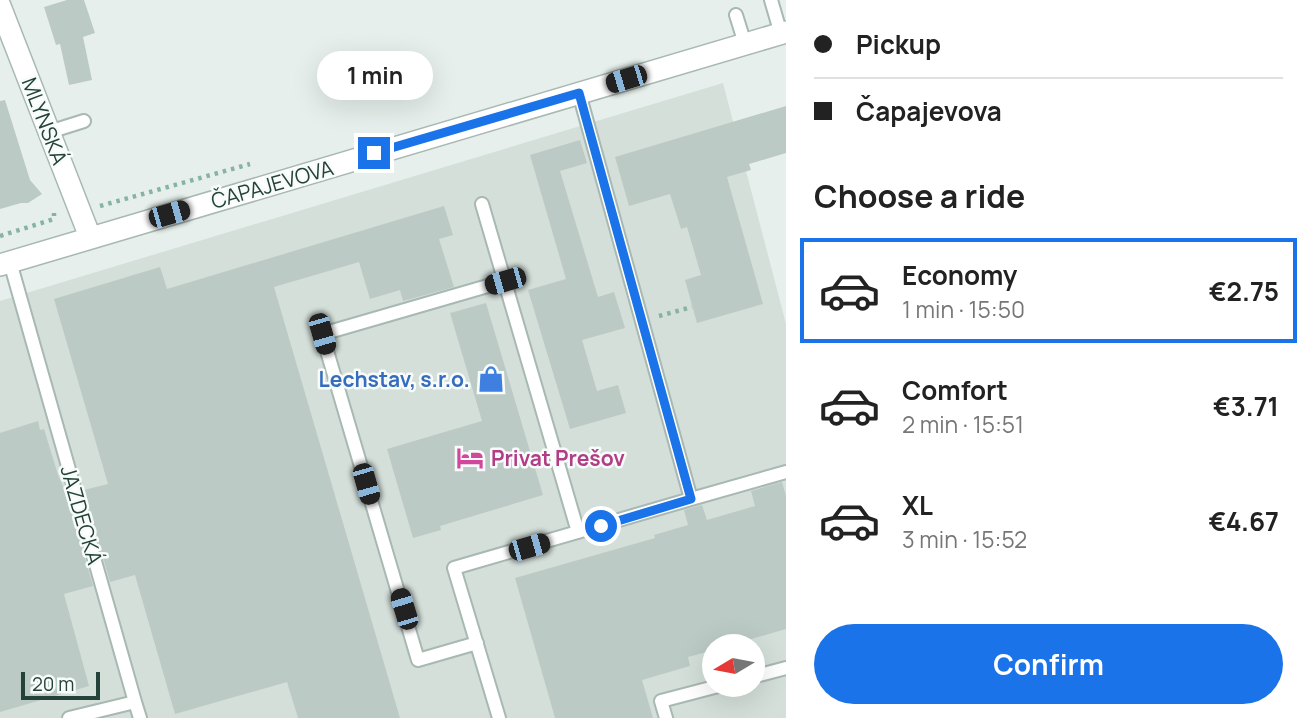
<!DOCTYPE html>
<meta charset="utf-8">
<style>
body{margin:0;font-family:Manrope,sans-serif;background:#f2f2f2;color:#222;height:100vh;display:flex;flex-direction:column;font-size:26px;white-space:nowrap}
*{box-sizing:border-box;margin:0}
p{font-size:23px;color:#767676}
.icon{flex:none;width:38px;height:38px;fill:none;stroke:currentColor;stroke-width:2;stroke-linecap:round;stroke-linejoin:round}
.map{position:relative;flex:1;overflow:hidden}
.sheet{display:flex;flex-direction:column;background:#fff;width:525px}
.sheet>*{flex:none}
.hud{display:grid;align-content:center;height:154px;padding:0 28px;background:#fff}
.needle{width:46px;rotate:260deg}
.tools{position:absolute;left:702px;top:634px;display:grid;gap:14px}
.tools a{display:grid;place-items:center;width:63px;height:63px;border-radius:50%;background:#fff;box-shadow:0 7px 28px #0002;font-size:35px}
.scale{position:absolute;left:21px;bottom:18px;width:79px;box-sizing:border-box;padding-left:7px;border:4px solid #24423a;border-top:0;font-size:19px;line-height:24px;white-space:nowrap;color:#24423a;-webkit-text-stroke:5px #f7fbf9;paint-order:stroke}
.end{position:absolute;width:32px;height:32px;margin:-16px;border:9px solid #1a73e8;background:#fff;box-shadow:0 0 0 4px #fff}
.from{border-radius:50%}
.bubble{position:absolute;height:49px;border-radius:24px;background:#fff;box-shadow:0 7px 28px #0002;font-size:23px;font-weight:700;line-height:49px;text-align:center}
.car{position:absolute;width:21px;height:42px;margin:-21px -10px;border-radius:9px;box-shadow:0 0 5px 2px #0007;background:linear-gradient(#222 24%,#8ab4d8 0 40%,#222 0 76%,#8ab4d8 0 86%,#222 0)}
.hud b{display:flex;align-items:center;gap:24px;height:66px;font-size:26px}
.hud b+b{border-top:2px solid #e0e0e0}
.hud i{width:18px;height:18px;background:#222}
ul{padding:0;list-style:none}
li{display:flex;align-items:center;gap:21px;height:105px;margin:0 14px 10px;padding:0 14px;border:4px solid transparent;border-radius:0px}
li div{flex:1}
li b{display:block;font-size:26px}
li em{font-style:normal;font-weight:700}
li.selected{border-color:#1a73e8}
li>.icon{width:63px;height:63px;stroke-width:1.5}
h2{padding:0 28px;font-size:32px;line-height:84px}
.button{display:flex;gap:14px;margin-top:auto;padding:14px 28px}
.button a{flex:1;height:80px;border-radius:42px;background:#1a73e8;color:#fff;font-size:28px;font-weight:700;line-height:80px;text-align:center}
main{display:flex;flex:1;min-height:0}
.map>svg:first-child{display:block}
</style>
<main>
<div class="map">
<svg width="786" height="718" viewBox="0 0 786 718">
<rect width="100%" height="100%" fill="#e6efeb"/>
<path fill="#d4dfda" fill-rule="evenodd" d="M723 83 786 324V718H0V301ZM714 646H752V684H714Z"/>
<path fill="#bbcac4" d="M67 0H84L95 33 83 37 92 80 69 85 60 44 56 45 44 7Z
M5 100 30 180 42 194 28 203H21L0 209V101Z
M786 106V153L749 164 751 170 727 177 763 304 697 323 685 280 701 275 687 227 681 229 670 194 629 206 615 157Z
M580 140 587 163 560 171 598 297 614 292 625 328 582 340 597 391 618 385 626 413 570 429 528 290 566 279 530 155Z
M444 206 453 235 439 239 454 287 403 301 400 290 370 299 359 262 274 287 400 718H298L287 682 175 714 135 575 110 582 84 490 108 484 54 299 160 267 167 289Z
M486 303 543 495 440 526 441 530 413 538 387 449 482 421 450 313Z
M38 421 40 430 44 429 58 475 67 495 93 586 64 594 89 686 0 712V433Z
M782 482 786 496V629L727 646H714V650L688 657 690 666 642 680 653 718H555L515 578 655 538 654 535 688 525 684 510 702 505 707 520 755 506 751 491Z"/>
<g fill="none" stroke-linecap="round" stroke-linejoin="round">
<defs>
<path id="lane" d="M771 0 781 34
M736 15 745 44
M49 132 84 121
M482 204 578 532
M10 262 135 702 69 718
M691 499 786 472
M477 643 418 660 322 334 505 281
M752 677 786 668
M135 702 140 718
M499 718 454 568 691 499 579 93
M666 718 661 701 726 684"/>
<path id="street" d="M0 6 90 237
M0 265 786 32"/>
</defs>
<use href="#lane" stroke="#a8b8b2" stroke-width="16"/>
<use href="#street" stroke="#a8b8b2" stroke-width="24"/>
<path stroke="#86b3a5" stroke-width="4.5" stroke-dasharray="3.5 5" stroke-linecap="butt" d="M100 206 250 164
M0 236 54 219V213
M659 316 692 307"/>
<use href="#lane" stroke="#fff" stroke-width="12"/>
<use href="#street" stroke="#fff" stroke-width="21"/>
</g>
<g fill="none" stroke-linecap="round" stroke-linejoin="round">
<path stroke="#1a73e8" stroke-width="9" d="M374 153 579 93 691 499 601 526"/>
</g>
<defs>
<symbol id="shop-bare" viewBox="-9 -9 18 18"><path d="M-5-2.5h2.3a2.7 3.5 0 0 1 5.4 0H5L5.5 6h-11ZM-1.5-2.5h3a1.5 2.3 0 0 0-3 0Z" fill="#3f7fe0" stroke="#f7fbf9" stroke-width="2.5" paint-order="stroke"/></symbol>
<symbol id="hotel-bare" viewBox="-9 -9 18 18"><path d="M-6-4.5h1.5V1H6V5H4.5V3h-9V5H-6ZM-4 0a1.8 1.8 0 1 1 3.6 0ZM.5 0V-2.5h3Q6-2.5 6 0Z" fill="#d1479c" stroke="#f7fbf9" stroke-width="2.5" paint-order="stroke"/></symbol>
</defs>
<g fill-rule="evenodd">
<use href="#shop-bare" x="472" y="360" width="38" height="38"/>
<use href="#hotel-bare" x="451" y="439" width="38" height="38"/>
</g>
<g text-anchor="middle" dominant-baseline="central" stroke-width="5" stroke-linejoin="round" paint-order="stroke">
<g font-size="21" fill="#24423a" stroke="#f7fbf9">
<text transform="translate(45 121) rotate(69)">MLYNSKÁ</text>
<text transform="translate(272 184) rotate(-16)">ČAPAJEVOVA</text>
<text transform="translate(82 515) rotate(74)">JAZDECKÁ</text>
</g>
<g font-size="21" font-weight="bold" fill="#366cbe" stroke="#f7fbf9" text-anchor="end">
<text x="470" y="379">Lechstav, s.r.o.</text>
</g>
<g font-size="21" font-weight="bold" fill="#b23c85" stroke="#f7fbf9" text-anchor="start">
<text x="491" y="458">Privat Prešov</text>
</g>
</g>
</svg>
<div class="tools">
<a><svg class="needle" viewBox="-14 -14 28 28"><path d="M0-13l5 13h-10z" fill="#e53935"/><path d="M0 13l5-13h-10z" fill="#767676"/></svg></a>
</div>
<div class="scale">20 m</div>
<i class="end from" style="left:601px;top:526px"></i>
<i class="end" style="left:374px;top:153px"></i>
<div class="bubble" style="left:317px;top:51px;width:116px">1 min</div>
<i class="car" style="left:626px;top:79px;rotate:253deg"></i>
<i class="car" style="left:169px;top:214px;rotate:74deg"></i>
<i class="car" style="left:505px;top:281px;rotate:254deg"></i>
<i class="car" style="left:322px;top:334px;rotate:164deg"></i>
<i class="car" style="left:366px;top:484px;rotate:164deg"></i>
<i class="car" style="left:529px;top:547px;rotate:74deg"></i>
<i class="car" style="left:404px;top:609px;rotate:343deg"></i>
</div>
<section class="sheet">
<div class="hud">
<b><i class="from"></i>Pickup</b>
<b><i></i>Čapajevova</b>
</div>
<h2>Choose a ride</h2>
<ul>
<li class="selected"><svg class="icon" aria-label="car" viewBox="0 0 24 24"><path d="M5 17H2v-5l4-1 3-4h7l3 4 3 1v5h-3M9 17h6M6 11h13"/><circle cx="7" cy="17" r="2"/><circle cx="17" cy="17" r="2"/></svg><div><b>Economy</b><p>1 min · 15:50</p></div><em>€2.75</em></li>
<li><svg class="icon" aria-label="car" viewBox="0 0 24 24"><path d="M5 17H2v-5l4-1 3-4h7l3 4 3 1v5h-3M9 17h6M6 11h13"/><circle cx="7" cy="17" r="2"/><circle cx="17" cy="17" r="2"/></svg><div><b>Comfort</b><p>2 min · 15:51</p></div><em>€3.71</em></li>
<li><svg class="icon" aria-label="car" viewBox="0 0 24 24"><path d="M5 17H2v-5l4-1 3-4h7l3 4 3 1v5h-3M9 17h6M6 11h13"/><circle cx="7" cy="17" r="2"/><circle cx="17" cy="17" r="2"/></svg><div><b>XL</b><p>3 min · 15:52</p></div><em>€4.67</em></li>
</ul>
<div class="button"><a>Confirm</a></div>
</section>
</main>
